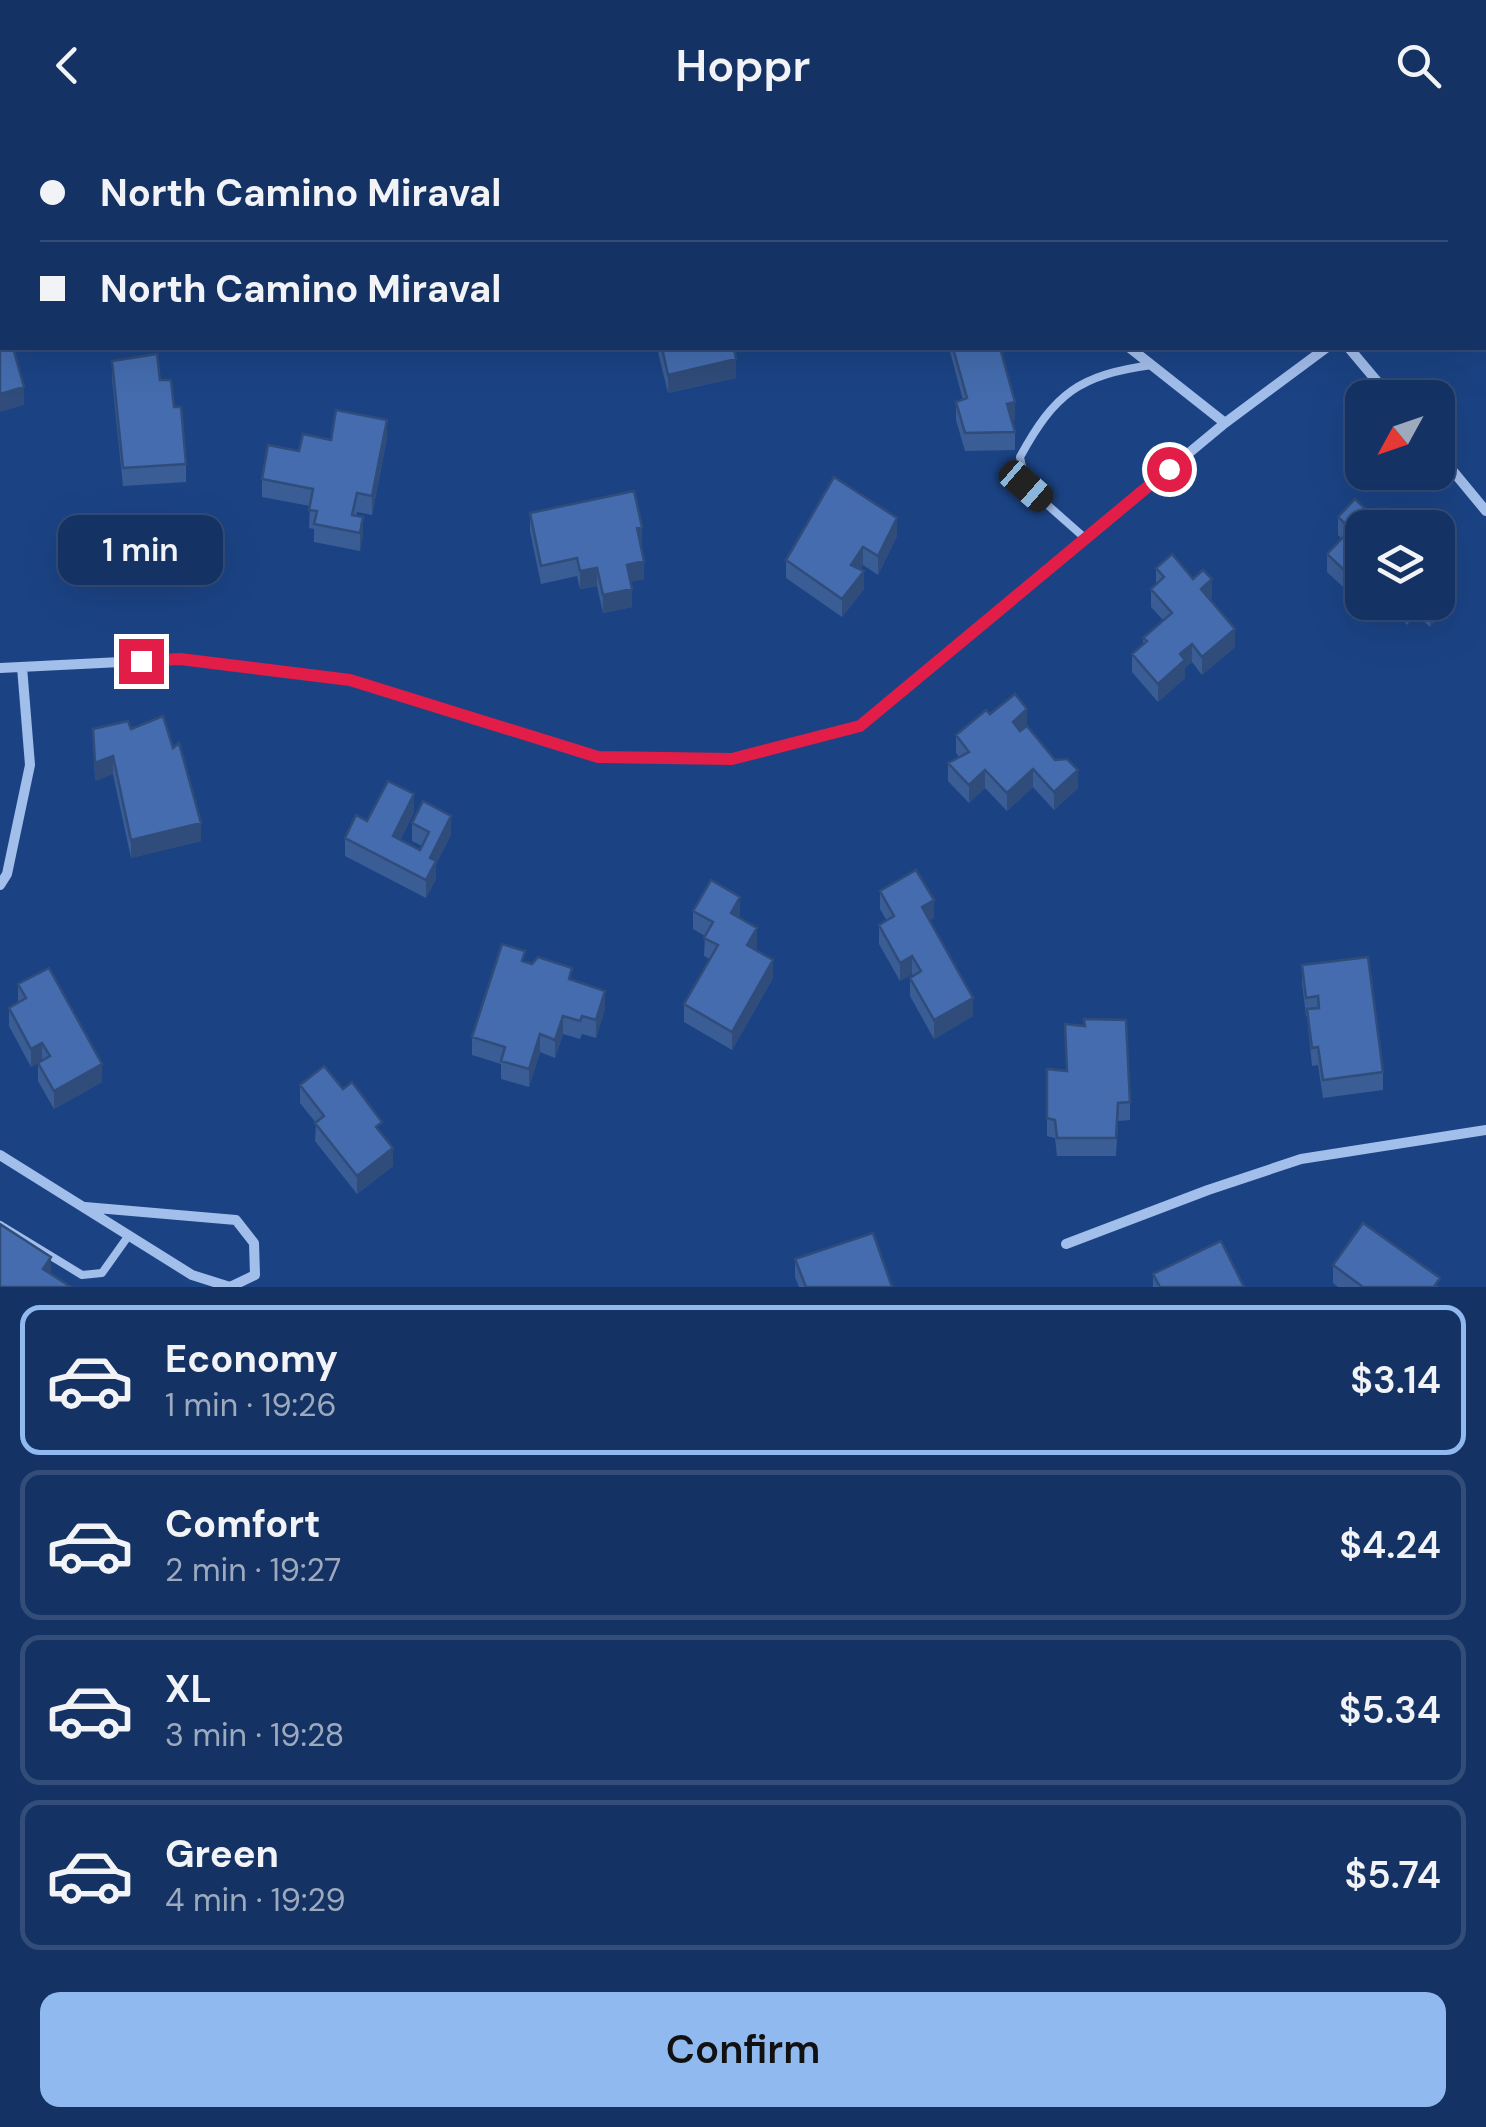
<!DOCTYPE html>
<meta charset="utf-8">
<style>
body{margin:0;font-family:"DM Sans",sans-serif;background:#1d3a69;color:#f1f3f6;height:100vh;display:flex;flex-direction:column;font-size:38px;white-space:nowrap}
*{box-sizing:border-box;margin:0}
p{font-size:32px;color:#9daabe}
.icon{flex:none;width:55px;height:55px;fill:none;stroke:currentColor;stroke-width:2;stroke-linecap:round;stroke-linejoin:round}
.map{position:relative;height:1157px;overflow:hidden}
.side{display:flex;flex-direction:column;background:#143263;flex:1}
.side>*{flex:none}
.hud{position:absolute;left:0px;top:0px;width:1488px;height:220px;box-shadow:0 10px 40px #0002,0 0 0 2px #334d78;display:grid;align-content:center;height:220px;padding:0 40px;background:#143263}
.needle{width:65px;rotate:230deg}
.fabs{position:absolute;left:1345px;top:250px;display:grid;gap:20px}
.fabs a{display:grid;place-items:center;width:110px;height:110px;border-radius:20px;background:#143263;box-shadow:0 10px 40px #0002,0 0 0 2px #334d78;font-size:50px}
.end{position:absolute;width:45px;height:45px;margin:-22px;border:12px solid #e11d48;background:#fff;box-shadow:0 0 0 5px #fff}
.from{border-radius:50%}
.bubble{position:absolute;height:70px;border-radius:20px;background:#143263;box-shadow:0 10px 40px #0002,0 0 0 2px #334d78;font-size:32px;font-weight:600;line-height:70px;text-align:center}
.car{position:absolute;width:30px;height:60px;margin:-30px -15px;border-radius:12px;box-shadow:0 0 8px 2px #0007;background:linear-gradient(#222 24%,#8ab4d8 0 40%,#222 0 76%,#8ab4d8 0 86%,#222 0)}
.hud b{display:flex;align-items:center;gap:35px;height:95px;font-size:38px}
.hud b+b{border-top:2px solid #334d78}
.hud i{width:25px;height:25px;background:#f1f3f6}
ul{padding:18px 0 0;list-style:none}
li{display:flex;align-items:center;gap:30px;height:150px;margin:0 20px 15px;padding:0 20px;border:5px solid #334d78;border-radius:20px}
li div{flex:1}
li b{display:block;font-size:38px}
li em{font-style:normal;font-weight:600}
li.selected{border-color:#90b9f0}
li>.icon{width:90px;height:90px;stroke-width:1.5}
.action{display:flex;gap:20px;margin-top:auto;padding:20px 40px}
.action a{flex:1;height:115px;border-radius:20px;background:#90b9f0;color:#111;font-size:40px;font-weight:600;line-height:115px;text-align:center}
header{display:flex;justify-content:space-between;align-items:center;height:130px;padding:0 40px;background:#143263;font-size:45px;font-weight:600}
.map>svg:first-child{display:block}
</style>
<header><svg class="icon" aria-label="back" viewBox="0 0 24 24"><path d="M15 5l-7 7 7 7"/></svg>Hoppr<svg class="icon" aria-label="search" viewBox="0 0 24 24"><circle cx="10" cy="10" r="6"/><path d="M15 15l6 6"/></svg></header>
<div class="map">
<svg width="1486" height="1157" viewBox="0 0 1486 1157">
<rect width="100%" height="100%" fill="#1b4384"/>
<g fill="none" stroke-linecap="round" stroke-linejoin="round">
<path stroke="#a2beeb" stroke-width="8" d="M1086 409 1026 356 1020 327C1055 263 1079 245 1152 235
M0 1095 82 1145 102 1143 129 1105"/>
<path stroke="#a2beeb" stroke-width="10" d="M559 0 570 2
M788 2 789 0
M1485 81 1486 80
M1130 218 1225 293
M1349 218 1391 268
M1438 323 1486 381
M0 538 181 529 350 550 599 627 733 629 860 596 1225 293 1326 218
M0 755 7 744 30 635 22 537
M0 1025 192 1145 230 1157 255 1145 254 1113 236 1090 85 1077
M1066 1114 1208 1060 1301 1029 1486 1000"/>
</g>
<path fill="#3a5d96" d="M10 0H133V2H10Z
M657 218H734L736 248 668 263Z
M949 218H1000L1015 290 1011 291 1015 302V320L965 321 956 290V272L963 270Z
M112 231 160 250 186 334V352L123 356 112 249Z
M387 308 372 385 357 382 356 386 363 405 360 421 314 412V399L309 398 310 376 262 367V349L299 321 331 310Z
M530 383 642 415 641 416 644 449 630 452 632 477 603 483 597 456 580 459 577 446 541 454 530 401Z
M1338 387 1375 388 1405 398H1362V472H1438L1448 477 1430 497 1414 482 1408 495 1383 473 1373 485 1327 442V424L1341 408 1338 405Z
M897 406 878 445 863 435 860 439 864 459 842 487 786 448V430Z
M1156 438 1212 468 1209 470 1235 517 1202 545 1192 532 1185 538V548L1158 572 1132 542V524L1143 515V508L1163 490 1151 477V459L1156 455Z
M990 584 1027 596 1078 658 1054 680 1033 657 1007 681 985 658 969 673 948 651V633L959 627 956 623V605Z
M93 599H131L173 618 201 711 131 728 113 644 95 651Z
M414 682 400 710 420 720 422 716 412 711V693L451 704 436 734V749L426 768 345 726V708L367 691Z
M880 761 934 788 929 791 973 886 934 909 910 866V848L914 846 912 844 900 851 879 814V795L887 791 880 779Z
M693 781 740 785 738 787 757 816 755 820 773 848 732 920 684 892V874L710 829 704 826 705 806 693 799Z
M525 832 572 850 605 879 596 908 582 904 580 909 563 904 555 928 540 922 529 957 501 949V934L472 925V907Z
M1302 835 1383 942V960L1323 968 1318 935 1312 936 1307 886H1306L1302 853Z
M18 854 102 952 54 979 38 951V933L31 937 9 896V878L18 872Z
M1084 889 1130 972V990L1118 991 1116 1026H1057L1055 1008 1047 1006V939L1066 941 1084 896Z
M300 955 343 959 382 1005 393 1036 357 1064 315 1011 316 993 300 973Z
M795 1129 892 1157H799L795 1147Z
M1333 1135 1440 1157H1338L1333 1153Z
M1153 1144 1244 1157H1153Z"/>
<path fill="#304c7a" d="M736 229V248L668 263V245Z
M24 257V275L0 282V264Z
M1015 272V290L1007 292V274Z
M387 290V308L372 385V366Z
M363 387V405L360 421V403Z
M897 388V406L878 445V426Z
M642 397V415L637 417V398Z
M863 417V435L851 453V435Z
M644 431V449L627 453V435Z
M597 438V456L580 459V441Z
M864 441V459L842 487V469Z
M1212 449V468L1201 477V459Z
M632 459V477L603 483V465Z
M1448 459V477L1430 497V479L1438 472V470Z
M1373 472H1383L1373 485Z
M1410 472H1414V482L1408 495V477Z
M1235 499V517L1202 545V527Z
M1192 514V532L1185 538V548L1158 572V554L1180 524Z
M1027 579V597L1013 610V592Z
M113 626V644L95 651V633Z
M1033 639V657L1007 681V663Z
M985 640V658L969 673V655Z
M1078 640V658L1054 680V662Z
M414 664V682L393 724V706Z
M451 686V704L436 734V749L426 768V750L430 728Z
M201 693V711L131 728V710Z
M740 767V785L731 801V783Z
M934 770V788L922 795V777Z
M757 798V816L747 834V815Z
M912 826V844L900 851V833Z
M773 830V848L732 920V902Z
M605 861V879L596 908V890Z
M973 868V886L934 909V890Z
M563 886V904L555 928V910Z
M540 904V922L529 957V939Z
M42 913V931L31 937V919Z
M102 934V952L54 979V961Z
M393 1018V1036L357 1064V1046Z
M51 1127V1145L43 1139Z"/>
<path fill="#446cae" stroke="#304c7a" stroke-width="2.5" d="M22 0H124L121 2H25Z
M243 0H259L260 2H244Z
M1339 0H1387V2H1339Z
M2 217 13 218 24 257 0 264V218Z
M662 218H734L736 229 668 245Z
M953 218H1000L1015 272 1007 274 1015 302 965 303 956 272 967 268Z
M157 224 160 250H171L174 277H181L186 334 123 338 112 231Z
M336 280 387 290 372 366 357 363 352 385 363 387 360 403 314 394 317 381 309 380 313 359 262 349 268 315 299 321 303 304 331 310Z
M834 347 897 388 878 426 863 417 851 435 864 441 842 469 786 430Z
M634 361 642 397 637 398 644 431 627 435 632 459 603 465 597 438 580 441 577 428 541 436 530 383Z
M1355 369 1375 388 1384 378 1405 398H1362V457L1327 424 1351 399 1338 387Z
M1172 424 1193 449 1203 440 1212 449 1201 459 1235 499 1202 527 1192 514 1180 524 1185 530 1158 554 1132 524 1147 511 1143 508 1172 483 1151 459 1164 447 1156 438Z
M1438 450 1448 459 1438 470Z
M1423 472H1436L1430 479Z
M1015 564 1027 579 1013 592 1020 601 1027 596 1055 630 1067 629 1078 640 1054 662 1033 639 1007 663 985 640 969 655 948 633 969 622 956 605 986 580 990 584Z
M163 586 173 618 179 613 201 693 131 710 113 626 95 633 93 599 128 591 131 599Z
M388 651 414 664 393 706 420 720 429 702 412 693 423 671 451 686 430 728 436 731 426 750 345 708 356 685 367 691Z
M916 740 934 770 922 777 973 868 934 890 910 848 921 841 912 826 900 833 879 795 894 786 880 761Z
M711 750 740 767 731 783 757 798 747 815 773 830 732 902 684 874 718 815 704 808 713 792 693 781Z
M502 814 525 821 522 831 532 834 538 827 572 838 569 849 605 861 596 890 582 886 580 891 563 886 555 910 540 904 529 939 501 931 505 917 472 907Z
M1368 827 1383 942 1323 950 1318 917 1312 918 1307 879 1319 878 1318 866 1306 868 1302 835Z
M49 838 102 934 54 961 38 933 50 926 42 913 31 919 9 878 26 868 18 854Z
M1084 889 1126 890 1130 972 1118 973 1116 1008H1057L1055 990 1047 988V939L1067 941 1065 894 1085 896Z
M324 936 343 959 352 952 382 992 376 997 393 1018 357 1046 315 993 324 986 300 955Z
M1363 1093 1440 1148 1434 1157H1363L1333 1135Z
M0 1094 51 1127 43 1139 71 1157H0Z
M873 1103 892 1157H806L795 1129Z
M1221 1111 1244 1157H1160L1153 1144Z"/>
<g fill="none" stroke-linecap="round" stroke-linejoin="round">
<path stroke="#e11d48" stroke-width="12" d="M141 531 180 529 350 550 598 627 732 629 860 596 1169 339"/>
</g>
</svg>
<div class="fabs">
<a><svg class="needle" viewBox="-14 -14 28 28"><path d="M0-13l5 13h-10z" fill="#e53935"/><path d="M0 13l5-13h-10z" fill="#9daabe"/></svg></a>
<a><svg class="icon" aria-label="layers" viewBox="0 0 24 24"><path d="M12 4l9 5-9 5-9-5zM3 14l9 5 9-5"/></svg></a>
</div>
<i class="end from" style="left:1169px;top:339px"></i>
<i class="end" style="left:141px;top:531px"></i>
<div class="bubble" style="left:58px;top:385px;width:165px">1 min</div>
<i class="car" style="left:1026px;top:356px;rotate:131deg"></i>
<div class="hud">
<b><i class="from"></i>North Camino Miraval</b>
<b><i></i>North Camino Miraval</b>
</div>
</div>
<section class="side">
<ul>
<li class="selected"><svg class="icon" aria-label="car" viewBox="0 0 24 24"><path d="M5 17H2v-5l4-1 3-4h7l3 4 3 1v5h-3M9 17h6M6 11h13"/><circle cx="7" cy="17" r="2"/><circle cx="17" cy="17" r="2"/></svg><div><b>Economy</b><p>1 min · 19:26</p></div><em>$3.14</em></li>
<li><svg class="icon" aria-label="car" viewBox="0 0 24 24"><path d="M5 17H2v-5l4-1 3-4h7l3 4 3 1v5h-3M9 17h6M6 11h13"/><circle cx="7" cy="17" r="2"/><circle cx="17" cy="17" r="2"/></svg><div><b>Comfort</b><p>2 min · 19:27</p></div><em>$4.24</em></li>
<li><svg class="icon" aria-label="car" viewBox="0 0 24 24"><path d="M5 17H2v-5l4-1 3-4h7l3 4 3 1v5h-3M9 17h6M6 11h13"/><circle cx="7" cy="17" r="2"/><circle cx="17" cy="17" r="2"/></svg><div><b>XL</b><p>3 min · 19:28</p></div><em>$5.34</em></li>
<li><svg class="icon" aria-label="car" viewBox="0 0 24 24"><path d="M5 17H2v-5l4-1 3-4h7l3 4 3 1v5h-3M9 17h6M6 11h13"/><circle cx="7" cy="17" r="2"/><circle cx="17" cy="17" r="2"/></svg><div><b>Green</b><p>4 min · 19:29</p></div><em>$5.74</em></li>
</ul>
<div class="action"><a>Confirm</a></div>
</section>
